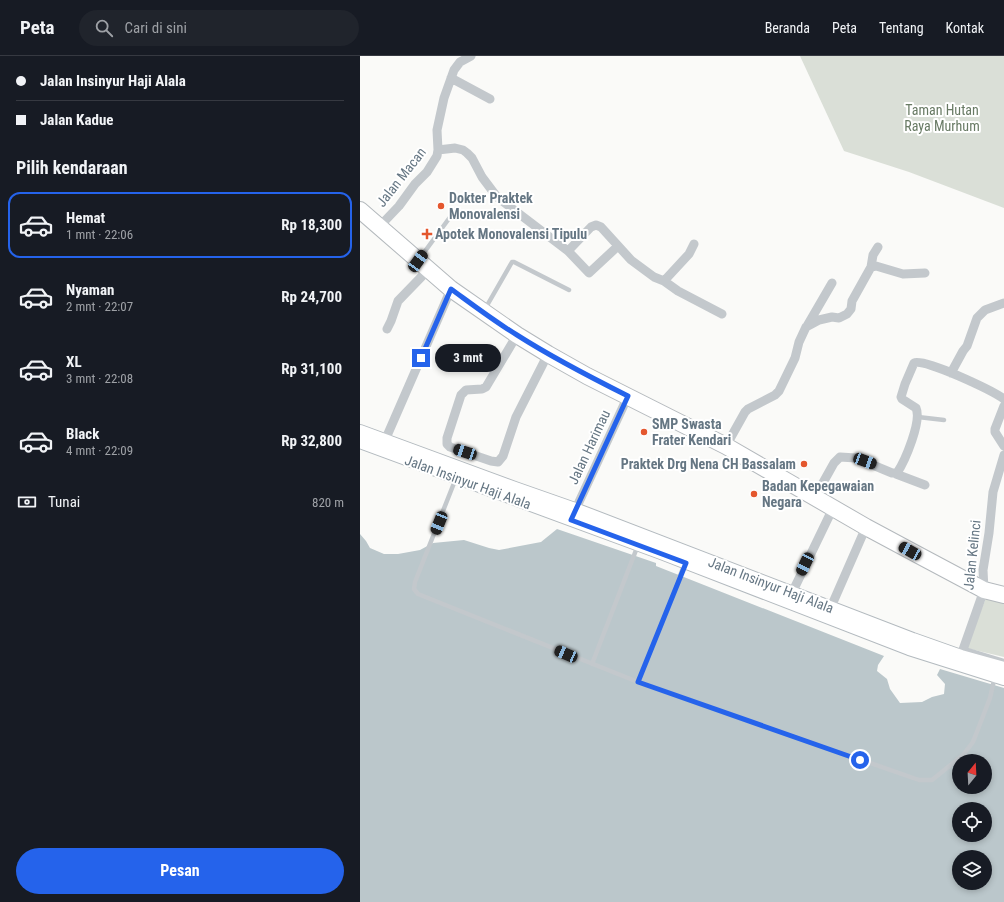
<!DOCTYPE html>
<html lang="id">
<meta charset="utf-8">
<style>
body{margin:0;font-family:"Roboto Condensed",sans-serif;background:#20242c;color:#f1f3f6;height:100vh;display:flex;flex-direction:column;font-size:15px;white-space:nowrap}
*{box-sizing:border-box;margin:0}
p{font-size:13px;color:#9ea1a6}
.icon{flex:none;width:22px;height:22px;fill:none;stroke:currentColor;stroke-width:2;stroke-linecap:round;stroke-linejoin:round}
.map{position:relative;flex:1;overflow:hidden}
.panel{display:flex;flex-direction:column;background:#171b24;width:360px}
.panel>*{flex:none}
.hud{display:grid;align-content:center;height:88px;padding:0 16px;background:#171b24}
.needle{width:26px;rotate:18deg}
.tools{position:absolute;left:592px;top:698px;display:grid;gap:8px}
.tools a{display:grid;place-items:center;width:40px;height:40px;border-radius:50%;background:#171b24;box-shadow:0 2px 6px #0003;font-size:20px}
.end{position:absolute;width:18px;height:18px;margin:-9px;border:5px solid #2563eb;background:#fff;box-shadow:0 0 0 2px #fff}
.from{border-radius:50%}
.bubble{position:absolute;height:28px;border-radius:14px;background:#171b24;box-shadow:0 2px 6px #0003;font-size:13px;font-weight:700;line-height:28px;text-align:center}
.car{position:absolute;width:12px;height:24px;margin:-12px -6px;border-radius:5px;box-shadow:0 0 3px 1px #0007;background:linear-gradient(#222 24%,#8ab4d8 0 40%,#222 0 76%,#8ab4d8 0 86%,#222 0)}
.hud b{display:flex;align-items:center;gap:14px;height:38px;font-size:15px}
.hud b+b{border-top:1px solid #363941}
.hud i{width:10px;height:10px;background:#f1f3f6}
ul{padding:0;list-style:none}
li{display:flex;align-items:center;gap:12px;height:66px;margin:0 8px 6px;padding:0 8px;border:2px solid transparent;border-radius:12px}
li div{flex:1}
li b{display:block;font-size:15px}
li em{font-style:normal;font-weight:700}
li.on{border-color:#2563eb}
li>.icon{width:36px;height:36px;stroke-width:1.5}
h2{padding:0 16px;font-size:18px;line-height:48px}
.pay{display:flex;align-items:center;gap:10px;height:44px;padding:0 16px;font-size:15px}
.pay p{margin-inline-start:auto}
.cta{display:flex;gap:8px;margin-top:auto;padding:8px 16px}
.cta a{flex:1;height:46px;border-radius:24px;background:#2563eb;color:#fff;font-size:16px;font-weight:700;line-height:46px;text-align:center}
header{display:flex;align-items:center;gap:24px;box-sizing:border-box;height:56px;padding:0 20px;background:#171b24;border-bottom:1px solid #363941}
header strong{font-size:19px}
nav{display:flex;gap:22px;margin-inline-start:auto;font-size:14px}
.search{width:280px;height:36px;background:#20242c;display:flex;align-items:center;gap:10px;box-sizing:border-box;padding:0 14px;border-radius:22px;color:#9ea1a6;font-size:15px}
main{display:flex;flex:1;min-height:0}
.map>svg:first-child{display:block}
</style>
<header>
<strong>Peta</strong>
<div class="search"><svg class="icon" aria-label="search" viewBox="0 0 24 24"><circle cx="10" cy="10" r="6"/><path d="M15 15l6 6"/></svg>Cari di sini</div>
<nav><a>Beranda</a><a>Peta</a><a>Tentang</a><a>Kontak</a></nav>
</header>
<main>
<section class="panel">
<div class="hud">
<b><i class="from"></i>Jalan Insinyur Haji Alala</b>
<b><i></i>Jalan Kadue</b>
</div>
<h2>Pilih kendaraan</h2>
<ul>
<li class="on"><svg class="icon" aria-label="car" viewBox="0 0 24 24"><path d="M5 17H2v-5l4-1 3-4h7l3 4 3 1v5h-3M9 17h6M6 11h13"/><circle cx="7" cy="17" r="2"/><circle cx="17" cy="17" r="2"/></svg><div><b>Hemat</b><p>1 mnt · 22:06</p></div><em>Rp 18,300</em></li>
<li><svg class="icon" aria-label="car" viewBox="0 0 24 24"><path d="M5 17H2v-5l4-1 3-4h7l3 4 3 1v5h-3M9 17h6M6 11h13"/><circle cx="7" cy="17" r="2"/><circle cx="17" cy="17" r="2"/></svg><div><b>Nyaman</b><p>2 mnt · 22:07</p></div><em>Rp 24,700</em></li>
<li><svg class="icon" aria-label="car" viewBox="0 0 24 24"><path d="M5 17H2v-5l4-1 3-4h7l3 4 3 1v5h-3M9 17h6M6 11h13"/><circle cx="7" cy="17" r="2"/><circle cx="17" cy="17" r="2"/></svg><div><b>XL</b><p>3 mnt · 22:08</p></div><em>Rp 31,100</em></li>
<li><svg class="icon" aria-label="car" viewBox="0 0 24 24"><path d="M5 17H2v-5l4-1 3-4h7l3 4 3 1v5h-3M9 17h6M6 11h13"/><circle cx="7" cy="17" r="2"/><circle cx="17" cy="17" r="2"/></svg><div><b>Black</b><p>4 mnt · 22:09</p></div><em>Rp 32,800</em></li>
</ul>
<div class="pay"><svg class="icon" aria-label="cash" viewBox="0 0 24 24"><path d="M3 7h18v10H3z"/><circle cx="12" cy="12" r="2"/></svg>Tunai<p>820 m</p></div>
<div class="cta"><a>Pesan</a></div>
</section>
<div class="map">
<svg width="644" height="846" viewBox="0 0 644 846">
<rect width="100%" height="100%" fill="#fafaf8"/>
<path fill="#dadfd7" d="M440 0H644V152L549 116 484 95Z
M626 542 644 545V601L606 592Z"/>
<path fill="#bbc7cb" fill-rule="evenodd" d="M197 473 296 507V510L524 600 518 609 517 615 527 623 530 633 540 647 562 646 572 641 584 638 585 628 577 619 580 613 644 632V846H0V478L6 485 10 492 24 498H38L60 494 73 487 104 484 129 492 139 494 181 486ZM599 705H625V731H599ZM599 753H625V779H599ZM599 801H625V827H599Z"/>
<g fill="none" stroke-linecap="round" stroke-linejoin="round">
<defs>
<path id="secondary" d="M0 375 155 432 215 453 553 583 601 600 644 612
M0 386 301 497 549 593 644 623"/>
<path id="highway" d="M0 154 91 233 157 279 188 298 227 320 366 390 506 471 562 501 624 534 644 539"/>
</defs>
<use href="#secondary" stroke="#b3babf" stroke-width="14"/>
<use href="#highway" stroke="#b4b9bd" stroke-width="18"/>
<path stroke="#c3c8cc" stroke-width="4.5" d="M60 202 96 153
M125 253 152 206H154L209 234
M558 361 584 364
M96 422 55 526 54 533 58 538 278 626 559 724H572L603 699 613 686 630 642 635 620
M604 593 644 605
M232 608 278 489
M278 626 325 507"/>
<path stroke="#c3c8cc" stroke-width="9" d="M91 22 130 43
M78 94 95 92 103 94 107 97 112 102 122 121 137 141 208 195 229 217 258 190
M19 171 39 150 55 128 67 116 77 100 78 94 77 74 84 42 94 14 100 6 111 0
M208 195 231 171 236 169 241 171 271 204 294 221 304 225 318 235 362 258
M511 211 513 199 518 191
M304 225 329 198 334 188
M447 270 472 227
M27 273 31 265 38 245 68 214
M157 279 126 331 122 333 106 334 101 339 87 382V388L90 391 131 405 138 406 143 400 156 361 188 298
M591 317 603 295 607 290 617 262 625 254 644 247
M644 350 635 373V376L644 390
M23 389 91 233
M366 390 385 356 388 353 415 339 419 335 435 302 439 286 446 271 459 264 472 261 479 262 487 258 491 253 492 245 511 211 516 210 543 218 565 217
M536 418 565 429
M455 441 474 407 480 401 496 402 532 417H537C545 405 562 365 556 352L542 343 541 341 545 328 554 307C565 302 633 335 644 343
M213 459 268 340
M432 537 473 452
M471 551 506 471
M599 605 624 534 623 514 629 477 633 436 644 399"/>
<use href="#secondary" stroke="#fff" stroke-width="12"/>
<use href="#highway" stroke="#fff" stroke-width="16"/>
</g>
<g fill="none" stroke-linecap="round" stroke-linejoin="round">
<path stroke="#2563eb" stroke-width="5" d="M61 302 91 233C113 249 134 265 157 279 193 302 230 321 268 340L211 464 326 507 278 626 500 704"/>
</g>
<g fill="#e4572e" stroke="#fff" stroke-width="1.5">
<circle cx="81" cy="150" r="4"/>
<path d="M65 172h4v4h4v4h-4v4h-4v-4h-4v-4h4z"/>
<circle cx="284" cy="376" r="4"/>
<circle cx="444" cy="408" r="4"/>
<circle cx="394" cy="438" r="4"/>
</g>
<g text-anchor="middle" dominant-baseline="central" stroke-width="4" stroke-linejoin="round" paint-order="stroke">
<g font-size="14" fill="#687a64" stroke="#fff">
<text x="582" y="54">Taman Hutan<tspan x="582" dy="16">Raya Murhum</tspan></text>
</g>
<g font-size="14" fill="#657683" stroke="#fff">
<text transform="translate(41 121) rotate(-52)">Jalan Macan</text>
<text transform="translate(229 391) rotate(-65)">Jalan Harimau</text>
<text transform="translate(108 426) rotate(20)">Jalan Insinyur Haji Alala</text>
<text transform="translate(612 499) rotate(-84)">Jalan Kelinci</text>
<text transform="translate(411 529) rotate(21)">Jalan Insinyur Haji Alala</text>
</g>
<g font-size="14" font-weight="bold" fill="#657683" stroke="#fff" text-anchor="start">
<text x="89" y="142">Dokter Praktek<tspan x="89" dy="16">Monovalensi</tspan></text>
<text x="75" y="178">Apotek Monovalensi Tipulu</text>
<text x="292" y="368">SMP Swasta<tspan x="292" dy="16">Frater Kendari</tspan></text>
<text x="436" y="408" text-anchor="end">Praktek Drg Nena CH Bassalam</text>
<text x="402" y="430">Badan Kepegawaian<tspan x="402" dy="16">Negara</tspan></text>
</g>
</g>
</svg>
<div class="tools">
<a><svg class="needle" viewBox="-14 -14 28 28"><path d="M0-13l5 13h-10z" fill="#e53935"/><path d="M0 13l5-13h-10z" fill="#9ea1a6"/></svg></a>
<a><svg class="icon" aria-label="locate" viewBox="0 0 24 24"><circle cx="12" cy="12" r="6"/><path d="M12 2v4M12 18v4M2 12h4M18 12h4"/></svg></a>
<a><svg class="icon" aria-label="layers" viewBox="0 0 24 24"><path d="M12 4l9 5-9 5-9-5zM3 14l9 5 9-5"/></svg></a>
</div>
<i class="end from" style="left:500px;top:704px"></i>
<i class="end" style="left:61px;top:302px"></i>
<div class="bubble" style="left:75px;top:288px;width:66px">3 mnt</div>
<i class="car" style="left:58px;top:205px;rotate:36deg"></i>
<i class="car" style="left:105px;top:396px;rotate:288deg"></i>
<i class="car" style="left:505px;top:405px;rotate:110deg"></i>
<i class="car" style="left:79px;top:467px;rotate:202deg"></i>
<i class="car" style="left:550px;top:495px;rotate:299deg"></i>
<i class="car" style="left:445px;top:508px;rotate:206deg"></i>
<i class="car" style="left:206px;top:598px;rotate:293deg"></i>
</div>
</main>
